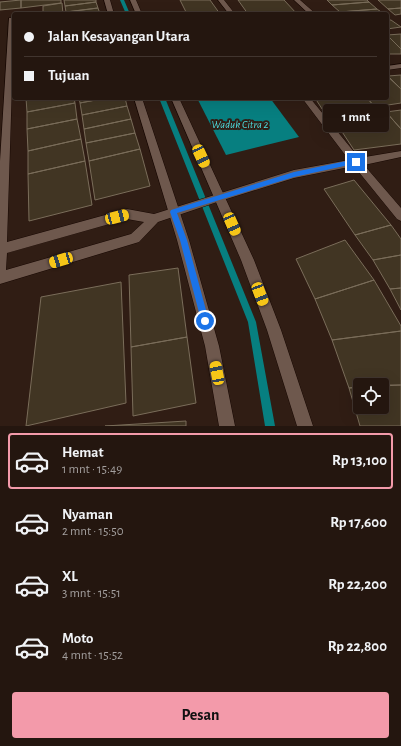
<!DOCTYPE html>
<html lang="id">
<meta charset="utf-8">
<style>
body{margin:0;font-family:"Alegreya Sans",sans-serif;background:#30231d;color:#f1f3f6;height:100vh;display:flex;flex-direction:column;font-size:15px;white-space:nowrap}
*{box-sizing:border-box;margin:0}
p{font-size:13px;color:#a39f9e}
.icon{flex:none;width:22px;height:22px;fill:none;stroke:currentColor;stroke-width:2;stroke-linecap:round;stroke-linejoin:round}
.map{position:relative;height:426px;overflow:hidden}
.drawer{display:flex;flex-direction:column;background:#24160f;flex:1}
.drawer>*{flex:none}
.top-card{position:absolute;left:12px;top:12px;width:377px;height:88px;border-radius:4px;box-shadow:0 4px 16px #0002,0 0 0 1px #41352f;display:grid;align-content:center;height:88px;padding:0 12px;background:#24160f}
.buttons{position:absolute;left:353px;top:378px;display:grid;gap:8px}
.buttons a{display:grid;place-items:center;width:36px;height:36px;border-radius:4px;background:#24160f;box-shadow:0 4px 16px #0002,0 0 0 1px #41352f;font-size:20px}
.end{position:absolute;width:18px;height:18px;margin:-9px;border:5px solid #1a73e8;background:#fff;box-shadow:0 0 0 2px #fff}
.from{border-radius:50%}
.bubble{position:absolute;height:28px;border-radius:4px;background:#24160f;box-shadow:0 4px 16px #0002,0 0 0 1px #41352f;font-size:13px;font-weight:700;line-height:28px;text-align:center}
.car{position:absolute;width:12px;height:24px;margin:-12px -6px;border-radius:5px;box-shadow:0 0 3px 1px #0007;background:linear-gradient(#f5c518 24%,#345 0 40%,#f5c518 0 76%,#345 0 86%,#f5c518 0)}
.top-card b{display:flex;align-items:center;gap:14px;height:38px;font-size:15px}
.top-card b+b{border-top:1px solid #41352f}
.top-card i{width:10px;height:10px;background:#f1f3f6}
ul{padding:7px 0 0;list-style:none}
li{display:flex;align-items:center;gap:12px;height:56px;margin:0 8px 6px;padding:0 4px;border:2px solid transparent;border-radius:4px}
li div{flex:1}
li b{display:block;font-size:15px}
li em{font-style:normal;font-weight:700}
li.current{border-color:#f39aaa}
li>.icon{width:36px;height:36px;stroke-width:1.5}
.primary-button{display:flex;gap:8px;margin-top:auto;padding:8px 12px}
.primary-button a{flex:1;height:46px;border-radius:4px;background:#f39aaa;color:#111;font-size:16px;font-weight:700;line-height:46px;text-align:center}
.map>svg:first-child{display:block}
</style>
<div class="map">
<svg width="401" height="426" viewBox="0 0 401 426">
<rect width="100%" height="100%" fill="#301d14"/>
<path fill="#077f80" d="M197 98H270L299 137 226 155Z"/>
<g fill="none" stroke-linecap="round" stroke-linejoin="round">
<path fill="#077f80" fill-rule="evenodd" d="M120 0H124L130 14H126Z
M159 98H165L256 322 275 426H265L248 322Z"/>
</g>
<path fill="#413523" stroke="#7a6d5a" d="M21 0V8L0 10V2Z
M21 0H61V3L21 8Z
M64 0H96V2L65 6Z
M180 0H210L220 14H187Z
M238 0H284L297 14H248Z
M327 0H367L369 2 332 5Z
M378 0H401V8L388 9Z
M96 2 98 8 66 12 65 6Z
M369 2 377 9 340 12 332 5Z
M62 3 63 14H43V6Z
M98 8 100 14H66V12Z
M401 8V14L395 15 388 9Z
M377 9 384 14H342L340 12Z
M387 20H391L401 27 387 29Z
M401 34V49L387 35Z
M387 35 401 49V54H387Z
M401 75V89L388 76Z
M387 76 401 89V103L375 107 367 98H387Z
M26 98H74L75 103 27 112Z
M79 98H106L80 103Z
M106 98H125L127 106 82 115 80 103Z
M315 98H367L375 107 326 115Z
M75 103 77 119 27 129V112Z
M127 106 131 119 84 129 82 115Z
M401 110V129L386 112Z
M386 112 401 129V144L354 150 333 118Z
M77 119 81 139 28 151 27 129Z
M131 119 135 133 86 143 84 129Z
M135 133 140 149 89 161 86 143Z
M81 139 85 161 28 174V151Z
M140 149 150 186 95 200 89 161Z
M85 161 92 205 29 221 28 174Z
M354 180 391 225 355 235 324 189Z
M391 225 401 239V255L373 260 355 235Z
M345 240 374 280 315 299 296 259Z
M401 255V288L390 289 373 260Z
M178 268 187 337 131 347 129 275Z
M374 280 401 326V331L332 340 315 299Z
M121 282 126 403 26 426 41 297Z
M401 288V310L390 289Z
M401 331V385H360V387L349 388 332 340Z
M187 337 196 403 133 416 131 347Z
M401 385V426H360L349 388 360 387V407H382V386Z
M186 421V426H105Z"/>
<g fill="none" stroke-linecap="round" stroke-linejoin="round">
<defs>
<path id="minor" d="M218 0H224L235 14H229Z
M294 0H300L316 14H309Z
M9 18H13L14 21 7 242 127 209 154 214 294 170 349 160 302 98H310L359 158 401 151V157L364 165 401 208V221L397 219 354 166 294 178 220 201 158 222 139 242 0 284V161ZM127 219 144 222 131 234 6 270 7 253Z
M401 64V68L387 70V66Z"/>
<path id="tertiary" d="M104 0H110L114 14H108Z
M130 0H136L142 14H136Z
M134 98H142L189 240 219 346 235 426H219L205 346 177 240Z
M171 98H179L254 260 281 330 313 426H297L267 330 241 260Z"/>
</defs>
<use href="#minor" stroke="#170702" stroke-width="1"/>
<use href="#tertiary" stroke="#170702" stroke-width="1"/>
<use href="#minor" fill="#6e584d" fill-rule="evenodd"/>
<use href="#tertiary" fill="#6e584d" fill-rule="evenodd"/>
</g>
<path fill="#1a73e8" d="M356 159 358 160V163L294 177 177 213 187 240 209 321 208 324H202L180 240 170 212 171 210 294 172Z"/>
<g text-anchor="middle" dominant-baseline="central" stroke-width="4" stroke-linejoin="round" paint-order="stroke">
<g font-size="11" font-style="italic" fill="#4ddee0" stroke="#301d14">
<text x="240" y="124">Waduk Citra 2</text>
</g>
</g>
</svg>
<div class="buttons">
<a><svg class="icon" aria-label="locate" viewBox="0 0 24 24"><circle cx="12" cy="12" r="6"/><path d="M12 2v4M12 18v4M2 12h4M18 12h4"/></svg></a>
</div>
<i class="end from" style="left:205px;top:321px"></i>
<i class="end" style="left:356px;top:162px"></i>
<div class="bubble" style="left:323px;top:104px;width:66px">1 mnt</div>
<i class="car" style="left:201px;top:156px;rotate:155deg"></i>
<i class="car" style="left:117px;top:217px;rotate:75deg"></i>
<i class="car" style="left:232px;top:224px;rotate:156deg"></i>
<i class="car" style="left:61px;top:260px;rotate:253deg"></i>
<i class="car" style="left:260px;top:294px;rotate:159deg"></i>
<i class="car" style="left:217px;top:373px;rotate:349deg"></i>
<div class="top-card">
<b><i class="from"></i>Jalan Kesayangan Utara</b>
<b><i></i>Tujuan</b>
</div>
</div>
<section class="drawer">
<ul>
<li class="current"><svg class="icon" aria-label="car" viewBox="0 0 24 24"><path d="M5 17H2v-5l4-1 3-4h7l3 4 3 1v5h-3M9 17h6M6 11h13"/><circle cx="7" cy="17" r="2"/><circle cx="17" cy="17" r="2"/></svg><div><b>Hemat</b><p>1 mnt · 15:49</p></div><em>Rp 13,100</em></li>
<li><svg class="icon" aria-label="car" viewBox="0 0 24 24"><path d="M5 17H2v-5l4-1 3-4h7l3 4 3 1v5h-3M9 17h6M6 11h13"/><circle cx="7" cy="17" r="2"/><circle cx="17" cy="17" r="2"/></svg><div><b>Nyaman</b><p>2 mnt · 15:50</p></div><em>Rp 17,600</em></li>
<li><svg class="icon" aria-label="car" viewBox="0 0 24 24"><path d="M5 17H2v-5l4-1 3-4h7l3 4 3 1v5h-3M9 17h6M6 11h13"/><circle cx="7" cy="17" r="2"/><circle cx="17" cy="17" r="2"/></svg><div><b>XL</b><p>3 mnt · 15:51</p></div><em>Rp 22,200</em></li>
<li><svg class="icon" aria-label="car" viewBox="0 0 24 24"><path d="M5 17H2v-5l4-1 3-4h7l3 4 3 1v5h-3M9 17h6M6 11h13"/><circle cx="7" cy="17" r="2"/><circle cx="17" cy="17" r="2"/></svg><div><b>Moto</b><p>4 mnt · 15:52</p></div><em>Rp 22,800</em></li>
</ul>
<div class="primary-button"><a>Pesan</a></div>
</section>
